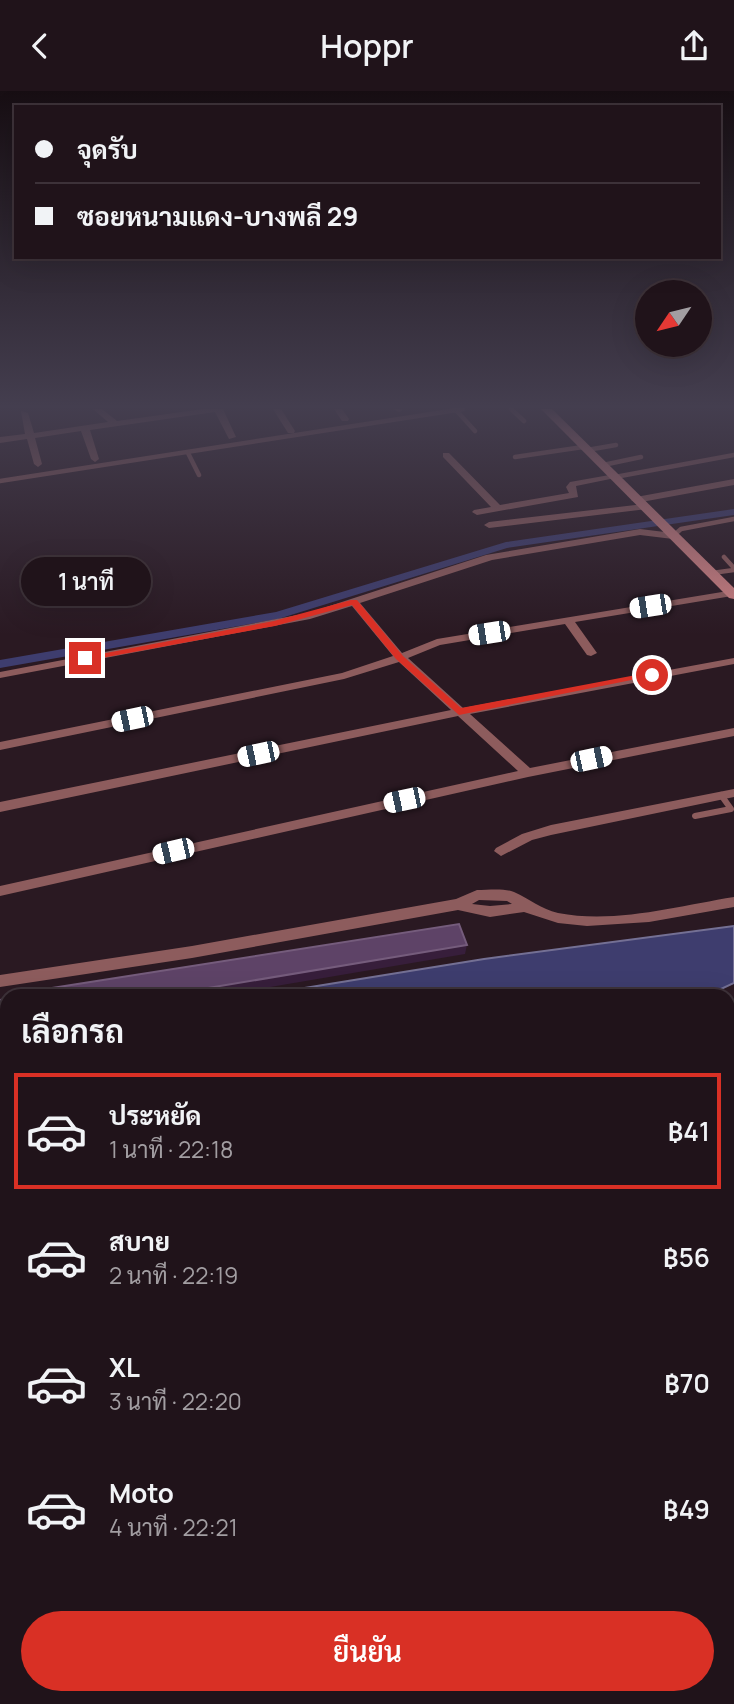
<!DOCTYPE html>
<html lang="th">
<meta charset="utf-8">
<style>
body{margin:0;font-family:Manrope,Sarabun,sans-serif;background:#281c23;color:#f1f3f6;height:100vh;display:flex;flex-direction:column;font-size:26px;white-space:nowrap}
*{box-sizing:border-box;margin:0}
p{font-size:23px;color:#a29ea2}
.icon{flex:none;width:38px;height:38px;fill:none;stroke:currentColor;stroke-width:2;stroke-linecap:round;stroke-linejoin:round}
.map{position:relative;flex:1;overflow:hidden}
.drawer{position:absolute;left:0px;top:898px;width:735px;height:716px;display:flex;flex-direction:column;background:#20131a;border-radius:21px 21px 0 0;box-shadow:0 7px 28px #0002,0 0 0 2px #3d3239}
.drawer>*{flex:none}
.banner{position:absolute;left:14px;top:14px;width:707px;height:154px;border-radius:0px;box-shadow:0 7px 28px #0002,0 0 0 2px #3d3239;display:grid;align-content:center;height:154px;padding:0 21px;background:#20131a}
.needle{width:46px;rotate:235deg}
.tools{position:absolute;left:635px;top:189px;display:grid;gap:14px}
.tools a{display:grid;place-items:center;width:77px;height:77px;border-radius:50%;background:#20131a;box-shadow:0 7px 28px #0002,0 0 0 2px #3d3239;font-size:35px}
.end{position:absolute;width:32px;height:32px;margin:-16px;border:9px solid #d93025;background:#fff;box-shadow:0 0 0 4px #fff}
.from{border-radius:50%}
.bubble{position:absolute;height:49px;border-radius:24px;background:#20131a;box-shadow:0 7px 28px #0002,0 0 0 2px #3d3239;font-size:23px;font-weight:600;line-height:49px;text-align:center}
.car{position:absolute;width:21px;height:42px;margin:-21px -10px;border-radius:9px;box-shadow:0 0 5px 2px #0007;background:linear-gradient(#fff 24%,#345 0 40%,#fff 0 76%,#345 0 86%,#fff 0)}
.banner b{display:flex;align-items:center;gap:24px;height:66px;font-size:26px}
.banner b+b{border-top:2px solid #3d3239}
.banner i{width:18px;height:18px;background:#f1f3f6}
ul{padding:0;list-style:none}
li{display:flex;align-items:center;gap:21px;height:116px;margin:0 14px 10px;padding:0 7px;border:4px solid transparent;border-radius:0px}
li div{flex:1}
li b{display:block;font-size:26px}
li em{font-style:normal;font-weight:600}
li.on{border-color:#d93025}
li>.icon{width:63px;height:63px;stroke-width:1.5}
h2{padding:0 21px;font-size:32px;line-height:84px}
.button{display:flex;gap:14px;margin-top:auto;padding:14px 21px}
.button a{flex:1;height:80px;border-radius:42px;background:#d93025;color:#fff;font-size:28px;font-weight:600;line-height:80px;text-align:center}
header{display:flex;justify-content:space-between;align-items:center;height:91px;padding:0 21px;background:#20131a;font-size:32px;font-weight:600}
.map>svg:first-child{display:block}
</style>
<header><svg class="icon" aria-label="back" viewBox="0 0 24 24"><path d="M15 5l-7 7 7 7"/></svg>Hoppr<svg class="icon" aria-label="share" viewBox="0 0 24 24"><path d="M12 15V3M7 8l5-5 5 5M5 13v7h14v-7"/></svg></header>
<div class="map">
<svg width="734" height="1613" viewBox="0 0 734 1613">
<rect width="100%" height="100%" fill="#2a1922"/>
<path fill="#3e3d6e" stroke="#747094" stroke-width="2" d="M734 835V892L706 905H255L484 868Z
M734 909V1009L728 1010V912Z"/>
<g fill="none" stroke-linecap="round" stroke-linejoin="round">
<path fill="#3e3d6e" fill-rule="evenodd" d="M734 418V424L507 457 278 528 0 577V569L276 521 506 451Z"/>
<path stroke="#8d5c5d" stroke-width="4.5" d="M511 318 524 330
M456 319 475 340
M587 359 616 354
M188 362 199 384
M515 366 583 356
M603 374 641 366
M615 386 734 364
M0 390 463 318
M673 445 681 438 734 428
M724 466 734 477
M712 482 734 479"/>
<path stroke="#8d5c5d" stroke-width="6" d="M695 725 731 718 721 704"/>
<path stroke="#8d5c5d" stroke-width="10" d="M728 1254 734 1259
M0 1343 7 1341
M728 1529 734 1528
M77 1613 127 1606"/>
<path fill="#8d5c5d" fill-rule="evenodd" d="M93 318H102L117 330 203 318H223L236 346 229 348 215 321 90 339 99 368 95 371 91 368 81 340 35 347 42 373 38 376 34 373 27 348 0 352V346L25 343 21 320 28 322 34 342 108 331Z
M273 318H281L295 340 294 342H288Z
M334 318H342L349 328 348 330H342Z
M393 318H402L403 319 399 321Z
M443 362H449L500 414 569 402 566 396 570 391 615 383 620 386 576 395 578 406 477 424 472 421 474 419 491 416 443 366Z
M734 388V394L636 412 631 409 636 406Z
M644 413 649 416 647 418 489 437 484 434 489 431Z
M640 438 673 442 678 445 673 448 640 444 492 469 360 512 402 562 437 548 734 499 732 505 575 531 597 562 591 565 587 564 565 533 440 554 408 567 463 617 734 567V573L470 623 530 677 734 637V645L528 686 0 805V795L518 680 458 625 0 721V711L451 619 399 571 344 588 0 659V651L342 582 393 565 352 515 310 528 0 587V581L308 522 486 464Z
M734 698V706L551 744 532 749 501 765 494 760 496 757 522 743 551 734Z
M477 799C488 799 504 797 514 801 530 808 541 818 558 822 615 833 678 815 734 806V816L649 831 587 835 558 832 524 821 490 826 458 819 192 867 0 896V884L192 855 456 808ZM479 809 507 810 512 813 490 815 472 813Z
M734 1115V1133L728 1134V1116Z
M734 1182V1200L728 1201V1183Z
M7 1267V1287L0 1288V1268Z"/>
<path fill="#cc7f81" fill-rule="evenodd" d="M541 318H552L734 497V508L729 507Z"/>
</g>
<path fill="#371e3b" d="M467 854 465 863 217 905H160Z
M7 931V941L0 942V932Z"/>
<path fill="#5e4367" stroke="#755c7c" stroke-width="2" d="M459 833 467 854 160 905H17L52 897Z
M7 907V931L0 932V909Z"/>
<linearGradient id="sky" x2="0" y2="1"><stop stop-color="#170e13"/><stop offset="0.58" stop-color="#443e4f"/><stop offset="1" stop-color="#443e4f" stop-opacity="0"/></linearGradient>
<rect width="734" height="544" fill="url(#sky)"/>
<path fill="#d93025" d="M351 509H357L403 565 461 617 652 581 656 584 459 624 396 568 352 514 275 535 85 570 80 567 274 530Z"/>
</svg>
<div class="tools">
<a><svg class="needle" viewBox="-14 -14 28 28"><path d="M0-13l5 13h-10z" fill="#e53935"/><path d="M0 13l5-13h-10z" fill="#a29ea2"/></svg></a>
</div>
<i class="end from" style="left:652px;top:584px"></i>
<i class="end" style="left:85px;top:567px"></i>
<div class="bubble" style="left:21px;top:466px;width:130px">1 นาที</div>
<i class="car" style="left:650px;top:515px;rotate:261deg"></i>
<i class="car" style="left:489px;top:542px;rotate:261deg"></i>
<i class="car" style="left:132px;top:628px;rotate:258deg"></i>
<i class="car" style="left:258px;top:663px;rotate:258deg"></i>
<i class="car" style="left:591px;top:668px;rotate:78deg"></i>
<i class="car" style="left:404px;top:709px;rotate:258deg"></i>
<i class="car" style="left:173px;top:760px;rotate:257deg"></i>
<div class="banner">
<b><i class="from"></i>จุดรับ</b>
<b><i></i>ซอยหนามแดง-บางพลี 29</b>
</div>
<section class="drawer">
<h2>เลือกรถ</h2>
<ul>
<li class="on"><svg class="icon" aria-label="car" viewBox="0 0 24 24"><path d="M5 17H2v-5l4-1 3-4h7l3 4 3 1v5h-3M9 17h6M6 11h13"/><circle cx="7" cy="17" r="2"/><circle cx="17" cy="17" r="2"/></svg><div><b>ประหยัด</b><p>1 นาที · 22:18</p></div><em>฿41</em></li>
<li><svg class="icon" aria-label="car" viewBox="0 0 24 24"><path d="M5 17H2v-5l4-1 3-4h7l3 4 3 1v5h-3M9 17h6M6 11h13"/><circle cx="7" cy="17" r="2"/><circle cx="17" cy="17" r="2"/></svg><div><b>สบาย</b><p>2 นาที · 22:19</p></div><em>฿56</em></li>
<li><svg class="icon" aria-label="car" viewBox="0 0 24 24"><path d="M5 17H2v-5l4-1 3-4h7l3 4 3 1v5h-3M9 17h6M6 11h13"/><circle cx="7" cy="17" r="2"/><circle cx="17" cy="17" r="2"/></svg><div><b>XL</b><p>3 นาที · 22:20</p></div><em>฿70</em></li>
<li><svg class="icon" aria-label="car" viewBox="0 0 24 24"><path d="M5 17H2v-5l4-1 3-4h7l3 4 3 1v5h-3M9 17h6M6 11h13"/><circle cx="7" cy="17" r="2"/><circle cx="17" cy="17" r="2"/></svg><div><b>Moto</b><p>4 นาที · 22:21</p></div><em>฿49</em></li>
</ul>
<div class="button"><a>ยืนยัน</a></div>
</section>
</div>
